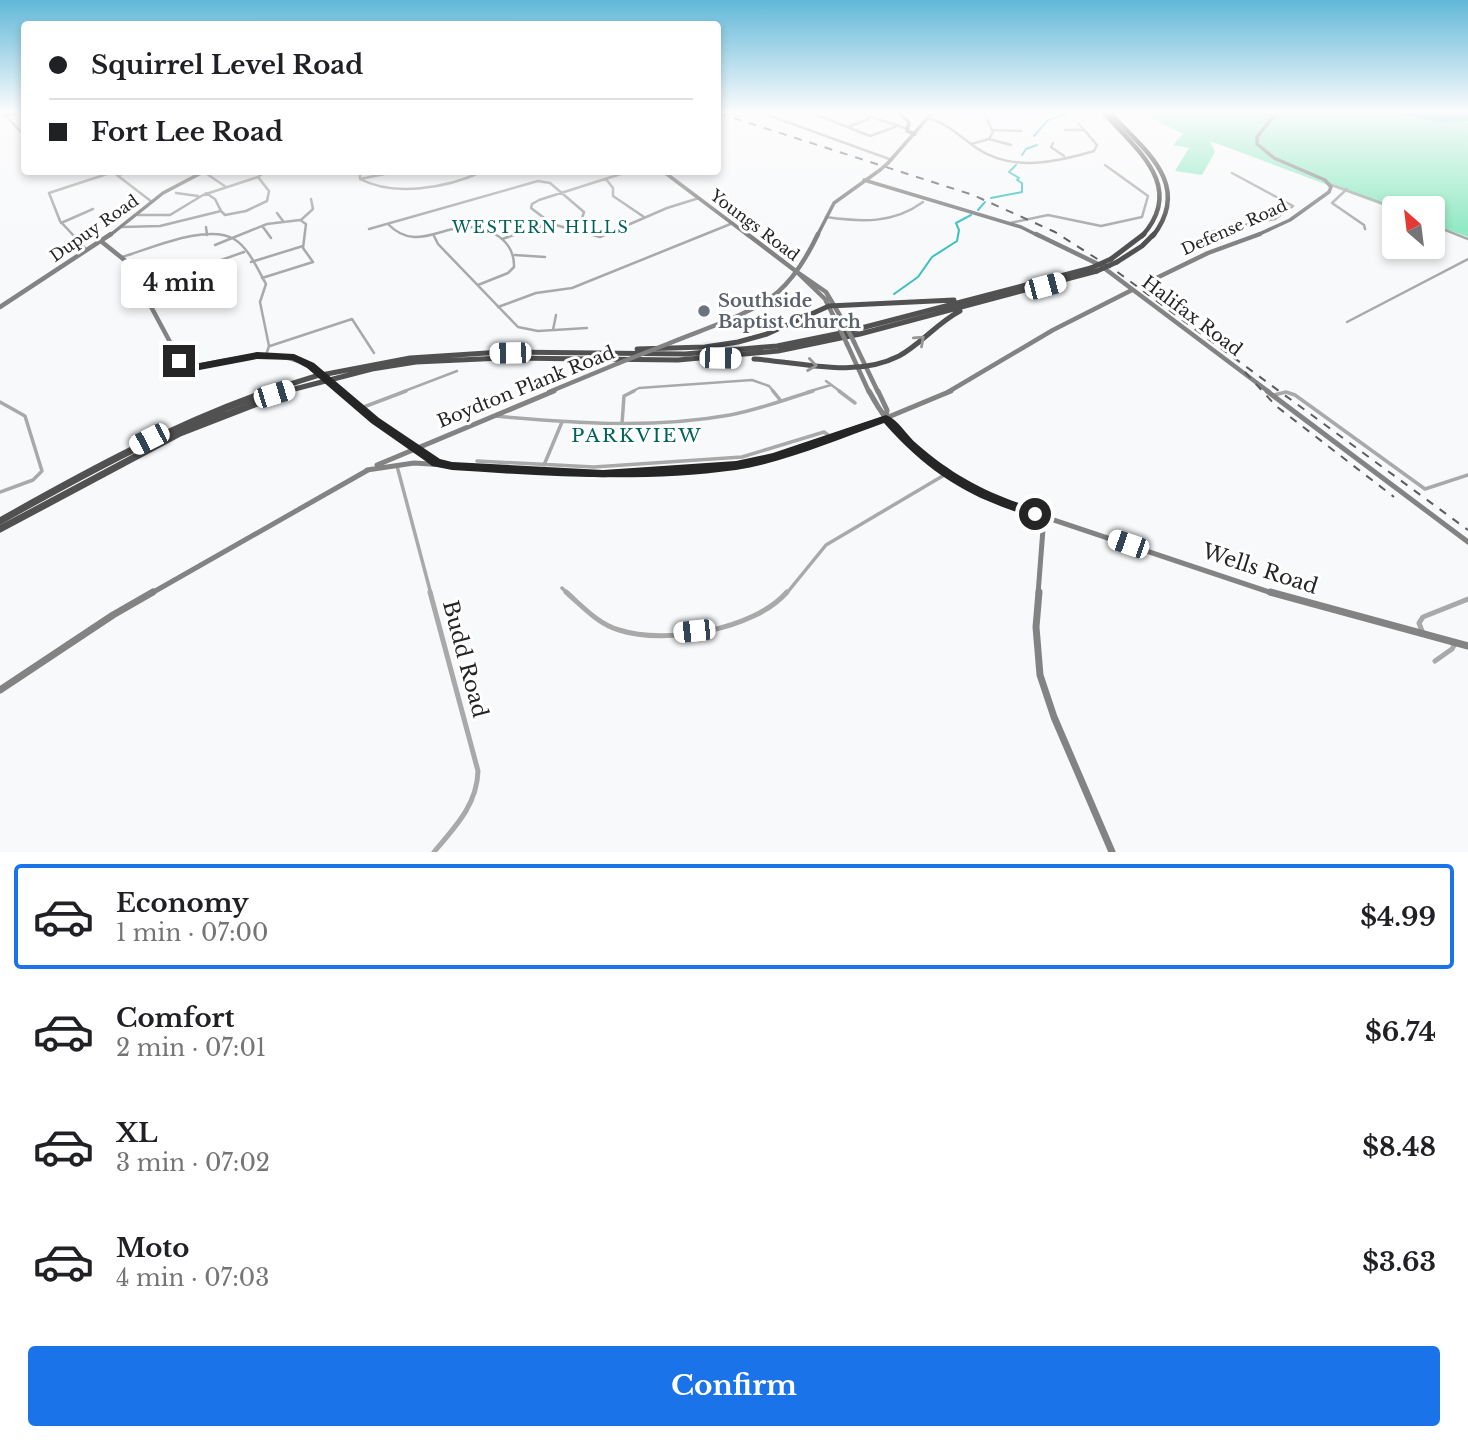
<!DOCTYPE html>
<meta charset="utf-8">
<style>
body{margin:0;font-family:"Libre Baskerville",serif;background:#f2f2f2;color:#202124;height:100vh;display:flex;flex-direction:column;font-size:26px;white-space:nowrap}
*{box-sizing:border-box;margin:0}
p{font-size:23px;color:#757577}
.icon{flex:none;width:38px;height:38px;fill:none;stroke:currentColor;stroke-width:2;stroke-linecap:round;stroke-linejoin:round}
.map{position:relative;height:852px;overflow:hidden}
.details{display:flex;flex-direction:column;background:#fff;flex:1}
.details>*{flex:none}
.top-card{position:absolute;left:21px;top:21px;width:700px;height:154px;border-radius:7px;box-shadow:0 4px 10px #0003;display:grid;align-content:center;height:154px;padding:0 28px;background:#fff}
.needle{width:46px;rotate:332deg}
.fabs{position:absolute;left:1382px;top:196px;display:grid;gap:14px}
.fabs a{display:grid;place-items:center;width:63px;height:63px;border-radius:7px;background:#fff;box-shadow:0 4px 10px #0003;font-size:35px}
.end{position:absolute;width:32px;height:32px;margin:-16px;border:9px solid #252526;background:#fff;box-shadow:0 0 0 4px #fff}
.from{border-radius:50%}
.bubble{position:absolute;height:49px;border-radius:7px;background:#fff;box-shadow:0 4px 10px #0003;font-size:23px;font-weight:700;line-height:49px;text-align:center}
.car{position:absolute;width:21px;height:42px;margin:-21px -10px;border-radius:9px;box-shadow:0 0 5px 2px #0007;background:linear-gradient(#fff 24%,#345 0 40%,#fff 0 76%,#345 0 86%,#fff 0)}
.top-card b{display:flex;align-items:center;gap:24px;height:66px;font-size:26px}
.top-card b+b{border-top:2px solid #e0e0e0}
.top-card i{width:18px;height:18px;background:#202124}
ul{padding:12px 0 0;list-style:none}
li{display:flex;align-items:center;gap:21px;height:105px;margin:0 14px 10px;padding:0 14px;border:4px solid transparent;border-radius:7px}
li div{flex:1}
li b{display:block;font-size:26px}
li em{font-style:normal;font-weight:700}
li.active{border-color:#1a73e8}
li>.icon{width:63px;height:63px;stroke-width:1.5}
.primary-button{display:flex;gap:14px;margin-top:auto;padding:14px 28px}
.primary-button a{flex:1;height:80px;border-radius:7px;background:#1a73e8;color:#fff;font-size:28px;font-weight:700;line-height:80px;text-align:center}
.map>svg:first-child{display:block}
</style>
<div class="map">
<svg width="1468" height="852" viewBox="0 0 1468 852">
<rect width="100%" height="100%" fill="#f8f9fa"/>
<path fill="#efecfe" d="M961 113H1051L1033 123H969Z"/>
<path fill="#8fe9c2" d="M1142 113H1468V237L1433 224V208L1395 210 1210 141 1215 152 1202 175 1175 171 1189 148 1173 145 1183 134Z"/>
<path fill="#38bfbf" d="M1394 113H1468V121L1440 122Z"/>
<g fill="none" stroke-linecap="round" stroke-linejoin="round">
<path stroke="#38bfbf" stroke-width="2" d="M1034 136 1048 120 1069 113
M1022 155 1026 149 1037 145
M991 198 1022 192V183L1017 180 1019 178 1009 172 1016 165
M978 210 985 202
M894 294 918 277 932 257 957 241 959 230 956 223 971 215"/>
<path stroke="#a9a9aa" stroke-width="2.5" d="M3 113 24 135
M762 113 892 160
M812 113 870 136 895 127
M859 113 908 129
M984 113 993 132 989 139
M1263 113 1276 116
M4 116 14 113
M928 118C948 123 961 138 978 149 1013 172 1057 162 1094 151L1097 145 1079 124
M848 127 869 119
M992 130 1021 131
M1065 130H1084
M989 139 1011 145
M1053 143 1051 147 1064 156
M971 144 989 139
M113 172 152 202
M204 172 226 187
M360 172V179
M627 172 539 200 532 204 531 208 552 224 600 237 667 208 699 198
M118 175 130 172
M360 179C394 197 447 188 481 172
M360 179 394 172
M606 179 613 188V196L644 217
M1329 184 1395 208
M1347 189 1332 203 1364 225 1365 229
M176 193 198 196
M206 193 215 199 221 211
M221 211 225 215 246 211 267 201 269 191 258 177
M277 213 283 221
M138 215H170
M170 215 203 195 258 177 264 172
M826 217C862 222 893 224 923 202
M302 219 313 209 311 199
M61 223 93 209
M1010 223 1048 215 1101 226 1142 217 1148 196 1105 165
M388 224C414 251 438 228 466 227 490 226 515 241 514 267L508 273 478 285
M1433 225 1468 239
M122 227 160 226 221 211
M206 227 207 235
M263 227 271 238
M369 229 538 181 550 183 584 212 582 218 566 229
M1205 233 1275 219 1293 206 1232 173
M434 236 438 244 518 327 538 331 587 328
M502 239 550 223
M215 245 267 224 300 220
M87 250 60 221 49 193 113 172
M515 255 545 257
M122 257C150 249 207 223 234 239 249 248 258 270 266 284L260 302 269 346 266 355
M251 262 303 246
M208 265 220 276
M262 278 313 262 303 248 306 224 300 220
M141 288 244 252
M498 307 536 293 572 288 733 223
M1347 322 1468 259
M553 330 556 315
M270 346 352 319 374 353
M826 381 841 392
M402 392 457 371
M631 392 639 388 752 380 769 386 774 392
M807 392 831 385"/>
<path stroke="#a9a9aa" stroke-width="3.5" d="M773 391 781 401
M839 391 855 403
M1274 395 1286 392 1295 395 1425 489 1468 475
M0 402 25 416 42 471 33 480 0 492
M361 408 406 391
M495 416C573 423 652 429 730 415 758 410 786 399 813 391
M622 424 624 396 634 391
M477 461 594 467 742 457 824 432 831 437
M544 465 562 422
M397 466 431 594
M562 588 568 594
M786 594 826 545 946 474"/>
<path stroke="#a9a9aa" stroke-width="5" d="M430 592 478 771C477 805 455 827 434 852
M566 592C582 606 598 624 619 630 666 645 754 630 787 592
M1422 631 1419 623 1423 617 1468 599
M1435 661 1452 649 1456 642"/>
<path stroke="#838384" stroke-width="3.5" d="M899 113 909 122 907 131 915 134
M888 163 932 113
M664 172 749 236
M864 180 1021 227 1039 236
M109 236 163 193 203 172
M817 236 834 203 880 170
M1255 236 1290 220 1329 192 1331 187 1325 180 1274 158 1257 144V137L1276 113"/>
<path stroke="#838384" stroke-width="4.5" d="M747 234 797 272 825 299 838 325
M1036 234 1100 265 1269 392
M102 242 127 262 184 368C225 362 272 345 310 366
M797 272 826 292 845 324
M1142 285 1208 253 1260 234
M0 307 111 234
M854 342 878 392
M670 343C703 329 751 315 778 292 796 276 808 255 818 234
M847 344 869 392
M335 387 341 392
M549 392 619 363
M948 392 1053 330 1132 290"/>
<path stroke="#838384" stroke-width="5" d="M339 391 375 421 436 463
M869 391C894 439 934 471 982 496L1275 594
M878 391 887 410 886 418
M1267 391 1468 542
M377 465 554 391
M367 470 414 463 603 475 736 465 762 460 886 418 951 391
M150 594 368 470
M1038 594 1044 516"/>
<path stroke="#838384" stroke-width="7" d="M1039 592 1036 627 1040 675 1054 717 1112 852
M1270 592 1468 646
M0 690 113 615 153 592"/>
<path stroke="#515152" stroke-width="4.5" d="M1104 113C1138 151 1186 187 1142 236
M1110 113C1144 150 1193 184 1153 236"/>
<path stroke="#515152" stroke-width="5" d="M1111 259 1144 234
M1117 262 1142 246 1154 234
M637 349 705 347 738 342 767 334 829 306 954 300
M754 359C801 362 854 379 899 356 921 344 937 323 960 311
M265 392 316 376 410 358 502 352 685 354 777 346 846 332 1091 268
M283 392 372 369 416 362 503 358 678 360 778 351 860 334 1097 271"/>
<path stroke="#515152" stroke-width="7" d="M0 521C87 472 175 424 270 391
M0 529 180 433 288 391"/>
<path stroke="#5b5c5d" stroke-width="2" stroke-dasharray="8 8" stroke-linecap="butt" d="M718 113 973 195 1055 232 1116 271 1468 530
M1245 372 1276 406 1394 497"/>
<path stroke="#838384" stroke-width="3.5" d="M880 170 888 163"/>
<path stroke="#838384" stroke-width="4.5" d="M845 324 854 342
M838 325 847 344
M619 363 670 343
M310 366 335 387"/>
<path stroke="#515152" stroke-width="5" d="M1091 268 1111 259
M1097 271 1117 262"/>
</g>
<defs><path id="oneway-chevron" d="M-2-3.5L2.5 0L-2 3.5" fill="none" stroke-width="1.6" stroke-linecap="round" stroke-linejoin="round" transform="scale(1.75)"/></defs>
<g stroke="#979797">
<use href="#oneway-chevron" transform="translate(920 340) rotate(-42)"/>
<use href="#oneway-chevron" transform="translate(812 365) rotate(8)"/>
</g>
<linearGradient id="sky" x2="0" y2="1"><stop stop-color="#61b8d8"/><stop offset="0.48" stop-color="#fcfcfd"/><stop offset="1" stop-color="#fcfcfd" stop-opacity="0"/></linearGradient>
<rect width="1468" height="233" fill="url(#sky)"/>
<path fill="#252526" d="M257 352 294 354 314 363 379 418 440 459 452 462 603 470 736 461 773 453 886 415C899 420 907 436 917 444 956 478 991 495 1040 510L1041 514 1035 518C970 498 930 475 884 423 836 440 786 462 736 470 641 483 546 476 452 470L432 466 424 460 371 423 307 368 292 360 257 359 189 372 179 369 173 361 182 359 189 365Z"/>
<circle fill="#6b7280" stroke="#fff" stroke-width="2.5" cx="704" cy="311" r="7"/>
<g text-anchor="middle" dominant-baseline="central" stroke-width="6" stroke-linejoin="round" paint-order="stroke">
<g font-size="16" fill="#252526" stroke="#fff">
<text transform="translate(755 225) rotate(37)">Youngs Road</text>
<text transform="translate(1234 227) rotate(-24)">Defense Road</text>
<text transform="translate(94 228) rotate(-35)">Dupuy Road</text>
</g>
<g font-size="16" letter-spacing="2" fill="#006359" stroke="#fff">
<text x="541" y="227">WESTERN HILLS</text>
</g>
<g font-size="18" font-weight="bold" fill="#5b616d" stroke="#fff" text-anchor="start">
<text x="718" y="301">Southside<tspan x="718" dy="21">Baptist Church</tspan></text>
</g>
<g font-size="18" fill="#252526" stroke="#fff">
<text transform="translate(1192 316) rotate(37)">Halifax Road</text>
<text transform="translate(526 387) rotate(-22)">Boydton Plank Road</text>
</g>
<g font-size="19" letter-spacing="2" fill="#006359" stroke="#fff">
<text x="637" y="435">PARKVIEW</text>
</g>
<g font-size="21" fill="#252526" stroke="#fff">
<text transform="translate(1260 569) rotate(18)">Wells Road</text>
<text transform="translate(465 659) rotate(75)">Budd Road</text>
</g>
</g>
</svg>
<div class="fabs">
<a><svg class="needle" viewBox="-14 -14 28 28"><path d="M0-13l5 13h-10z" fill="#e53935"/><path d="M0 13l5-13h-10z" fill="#757577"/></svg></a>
</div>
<i class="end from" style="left:1035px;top:514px"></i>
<i class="end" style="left:179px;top:361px"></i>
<div class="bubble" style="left:121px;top:259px;width:116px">4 min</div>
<i class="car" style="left:1045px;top:286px;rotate:75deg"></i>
<i class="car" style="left:510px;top:353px;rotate:269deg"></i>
<i class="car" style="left:720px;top:358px;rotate:91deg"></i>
<i class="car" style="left:274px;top:394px;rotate:73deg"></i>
<i class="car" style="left:149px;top:439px;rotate:243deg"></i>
<i class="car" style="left:1128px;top:544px;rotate:289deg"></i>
<i class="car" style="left:694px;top:631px;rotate:264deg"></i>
<div class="top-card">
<b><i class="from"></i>Squirrel Level Road</b>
<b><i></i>Fort Lee Road</b>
</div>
</div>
<section class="details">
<ul>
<li class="active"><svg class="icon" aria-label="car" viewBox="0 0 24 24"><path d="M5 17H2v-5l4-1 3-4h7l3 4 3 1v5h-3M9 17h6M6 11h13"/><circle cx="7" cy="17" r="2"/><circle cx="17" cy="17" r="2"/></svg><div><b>Economy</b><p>1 min · 07:00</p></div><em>$4.99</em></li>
<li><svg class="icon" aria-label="car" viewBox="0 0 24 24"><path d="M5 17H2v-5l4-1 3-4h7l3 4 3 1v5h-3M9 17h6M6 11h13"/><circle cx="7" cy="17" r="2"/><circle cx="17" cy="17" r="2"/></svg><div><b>Comfort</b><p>2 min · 07:01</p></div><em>$6.74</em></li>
<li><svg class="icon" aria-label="car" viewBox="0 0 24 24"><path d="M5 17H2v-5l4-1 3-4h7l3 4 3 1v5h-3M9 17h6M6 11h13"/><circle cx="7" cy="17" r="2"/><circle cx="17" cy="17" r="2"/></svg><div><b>XL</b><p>3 min · 07:02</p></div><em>$8.48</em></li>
<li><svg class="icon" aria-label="car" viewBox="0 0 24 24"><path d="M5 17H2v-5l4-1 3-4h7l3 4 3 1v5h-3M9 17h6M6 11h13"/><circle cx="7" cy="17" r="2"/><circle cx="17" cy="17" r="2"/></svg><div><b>Moto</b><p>4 min · 07:03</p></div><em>$3.63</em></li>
</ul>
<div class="primary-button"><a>Confirm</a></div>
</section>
